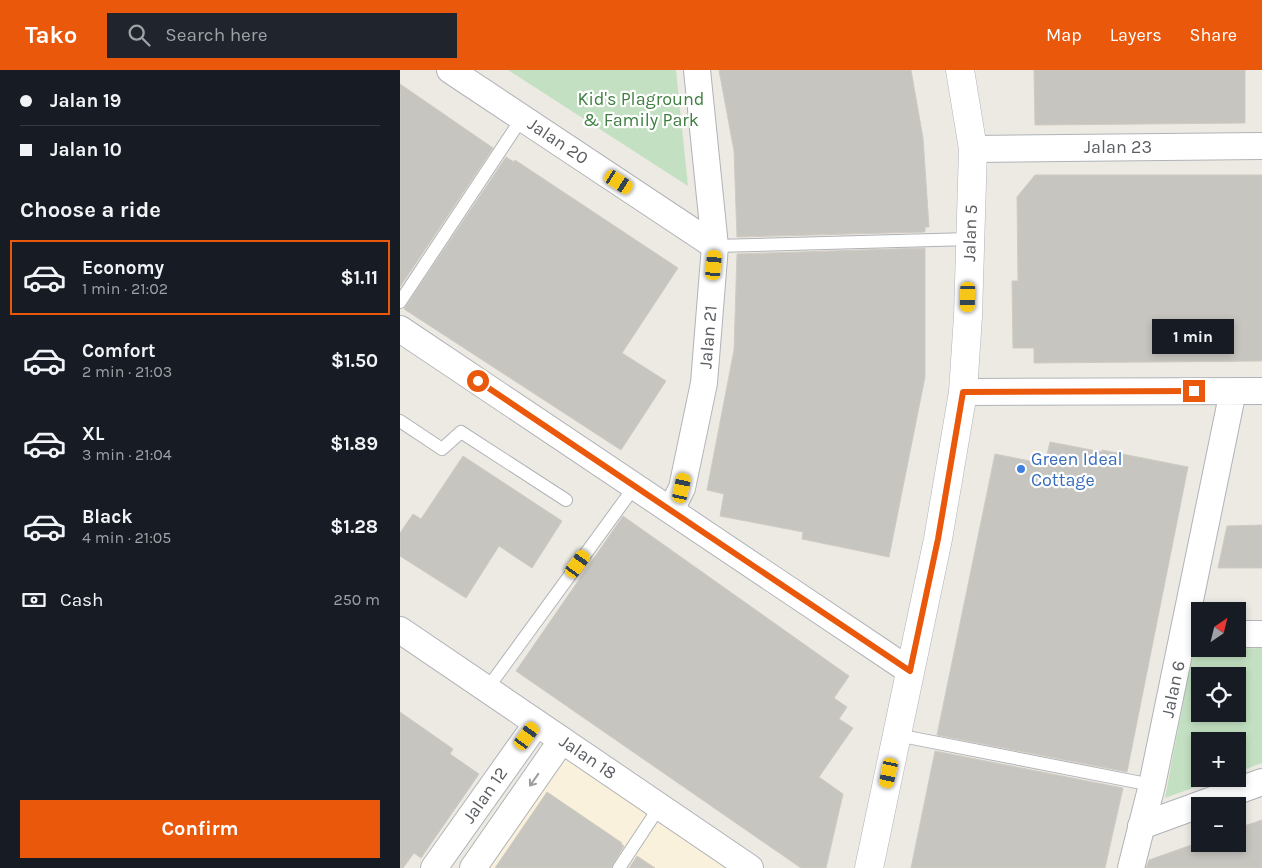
<!DOCTYPE html>
<meta charset="utf-8">
<style>
body{margin:0;font-family:Karla,sans-serif;background:#20242c;color:#f1f3f6;height:100vh;display:flex;flex-direction:column;font-size:19px;white-space:nowrap}
*{box-sizing:border-box;margin:0}
p{font-size:16px;color:#9ea1a6}
.icon{flex:none;width:28px;height:28px;fill:none;stroke:currentColor;stroke-width:2;stroke-linecap:round;stroke-linejoin:round}
.map{position:relative;flex:1;overflow:hidden}
.drawer{display:flex;flex-direction:column;background:#171b24;width:400px}
.drawer>*{flex:none}
.hud{display:grid;align-content:center;height:110px;padding:0 20px;background:#171b24}
.needle{width:32px;rotate:35deg}
.controls{position:absolute;left:791px;top:532px;display:grid;gap:10px}
.controls a{display:grid;place-items:center;width:55px;height:55px;border-radius:0px;background:#171b24;box-shadow:0 2px 8px #0003;font-size:25px}
.end{position:absolute;width:22px;height:22px;margin:-11px;border:6px solid #ea580c;background:#fff;box-shadow:0 0 0 2px #fff}
.from{border-radius:50%}
.bubble{position:absolute;height:35px;border-radius:0px;background:#171b24;box-shadow:0 2px 8px #0003;font-size:16px;font-weight:700;line-height:35px;text-align:center}
.car{position:absolute;width:15px;height:30px;margin:-15px -8px;border-radius:6px;box-shadow:0 0 4px 1px #0007;background:linear-gradient(#f5c518 24%,#345 0 40%,#f5c518 0 76%,#345 0 86%,#f5c518 0)}
.hud b{display:flex;align-items:center;gap:18px;height:48px;font-size:19px}
.hud b+b{border-top:1px solid #363941}
.hud i{width:12px;height:12px;background:#f1f3f6}
ul{padding:0;list-style:none}
li{display:flex;align-items:center;gap:15px;height:75px;margin:0 10px 8px;padding:0 10px;border:2px solid transparent;border-radius:0px}
li div{flex:1}
li b{display:block;font-size:19px}
li em{font-style:normal;font-weight:700}
li.current{border-color:#ea580c}
li>.icon{width:45px;height:45px;stroke-width:1.5}
h2{padding:0 20px;font-size:22px;line-height:60px}
.pay{display:flex;align-items:center;gap:12px;height:55px;padding:0 20px;font-size:19px}
.pay p{margin-inline-start:auto}
.cta{display:flex;gap:10px;margin-top:auto;padding:10px 20px}
.cta a{flex:1;height:58px;border-radius:0px;background:#ea580c;color:#fff;font-size:20px;font-weight:700;line-height:58px;text-align:center}
header{display:flex;align-items:center;gap:30px;box-sizing:border-box;height:70px;padding:0 25px;background:#ea580c;color:#fff}
header strong{font-size:24px}
nav{display:flex;gap:28px;margin-inline-start:auto;font-size:18px}
.search{width:350px;height:45px;background:#20242c;display:flex;align-items:center;gap:12px;box-sizing:border-box;padding:0 18px;border-radius:0px;color:#9ea1a6;font-size:19px}
main{display:flex;flex:1;min-height:0}
.map>svg:first-child{display:block}
</style>
<header>
<strong>Tako</strong>
<div class="search"><svg class="icon" aria-label="search" viewBox="0 0 24 24"><circle cx="10" cy="10" r="6"/><path d="M15 15l6 6"/></svg>Search here</div>
<nav><a>Map</a><a>Layers</a><a>Share</a></nav>
</header>
<main>
<section class="drawer">
<div class="hud">
<b><i class="from"></i>Jalan 19</b>
<b><i></i>Jalan 10</b>
</div>
<h2>Choose a ride</h2>
<ul>
<li class="current"><svg class="icon" aria-label="car" viewBox="0 0 24 24"><path d="M5 17H2v-5l4-1 3-4h7l3 4 3 1v5h-3M9 17h6M6 11h13"/><circle cx="7" cy="17" r="2"/><circle cx="17" cy="17" r="2"/></svg><div><b>Economy</b><p>1 min · 21:02</p></div><em>$1.11</em></li>
<li><svg class="icon" aria-label="car" viewBox="0 0 24 24"><path d="M5 17H2v-5l4-1 3-4h7l3 4 3 1v5h-3M9 17h6M6 11h13"/><circle cx="7" cy="17" r="2"/><circle cx="17" cy="17" r="2"/></svg><div><b>Comfort</b><p>2 min · 21:03</p></div><em>$1.50</em></li>
<li><svg class="icon" aria-label="car" viewBox="0 0 24 24"><path d="M5 17H2v-5l4-1 3-4h7l3 4 3 1v5h-3M9 17h6M6 11h13"/><circle cx="7" cy="17" r="2"/><circle cx="17" cy="17" r="2"/></svg><div><b>XL</b><p>3 min · 21:04</p></div><em>$1.89</em></li>
<li><svg class="icon" aria-label="car" viewBox="0 0 24 24"><path d="M5 17H2v-5l4-1 3-4h7l3 4 3 1v5h-3M9 17h6M6 11h13"/><circle cx="7" cy="17" r="2"/><circle cx="17" cy="17" r="2"/></svg><div><b>Black</b><p>4 min · 21:05</p></div><em>$1.28</em></li>
</ul>
<div class="pay"><svg class="icon" aria-label="cash" viewBox="0 0 24 24"><path d="M3 7h18v10H3z"/><circle cx="12" cy="12" r="2"/></svg>Cash<p>250 m</p></div>
<div class="cta"><a>Confirm</a></div>
</section>
<div class="map">
<svg width="862" height="798" viewBox="0 0 862 798">
<rect width="100%" height="100%" fill="#eceae3"/>
<path fill="#f9f1db" d="M166 685 334 798H87Z"/>
<path fill="#c3e1c2" fill-rule="evenodd" d="M108 0H276L288 116Z
M862 578V693L838 702V671H800V709H818L765 728 793 580ZM800 606H838V644H800Z"/>
<path fill="#c7c5c0" stroke="#d0cbc2" d="M319 0H511L523 68 529 157H525V162L337 167 334 81Z
M634 0H845V53L635 55Z
M0 14 93 78 0 217Z
M106 87 114 92 115 90 278 198 222 283 266 311 221 380 4 239Z
M635 105H862V291L634 293V278H613L612 211H618L617 127Z
M525 178V307L489 487 402 469 403 462 320 446 324 424 307 420 334 280 337 184Z
M650 372 702 382V380L788 397 727 702 537 665 595 384 645 394Z
M63 386 162 451 132 498 99 476 66 528 0 486V463L13 444 21 449Z
M223 446 449 606 434 628 447 637 439 649 453 658 419 707 443 724 426 798H401L116 601Z
M862 455V498H818L827 456Z
M0 642 53 679 50 684 79 704 21 788 14 783 3 798H0Z
M535 681 723 718 705 798H511Z
M147 722 222 773 221 774 224 776 211 798H95Z
M862 750V798H746L749 790 800 772V774H838V758Z
M237 786 255 798H229Z"/>
<g fill="none" stroke-linecap="round" stroke-linejoin="round">
<defs>
<path id="service" d="M315 176 570 169
M0 232 122 48
M0 351 42 379 61 362 166 430
M87 619 235 416
M497 665 752 715
M219 798 260 736"/>
<path id="minor" d="M50 0 315 176
M573 79 862 76
M0 259 510 601
M563 322 862 321
M271 440 282 418 304 313 315 176 297 0
M0 560 350 798
M838 564H862
M741 756 862 712
M34 798 137 653
M73 798 162 670
M731 798 752 715 833 321"/>
<path id="tertiary" d="M469 798 538 469 563 322 568 246 573 79 560 0"/>
</defs>
<use href="#service" stroke="#b0b3b7" stroke-width="14"/>
<use href="#minor" stroke="#b0b3b7" stroke-width="28"/>
<use href="#tertiary" stroke="#b0b3b7" stroke-width="29"/>
<use href="#service" stroke="#fff" stroke-width="12"/>
<use href="#minor" stroke="#fff" stroke-width="26"/>
<use href="#tertiary" stroke="#fff" stroke-width="28"/>
</g>
<defs><path id="oneway-shaft" d="M-6 0H5M1.5-3L5.5 0L1.5 3" fill="none" stroke-width="1.6" stroke-linecap="round" stroke-linejoin="round" transform="scale(1.25)"/></defs>
<use stroke="#9d9ea1" href="#oneway-shaft" transform="translate(134 710) rotate(125)"/>
<g fill="none" stroke-linecap="round" stroke-linejoin="round">
<path stroke="#ea580c" stroke-width="6" d="M78 311 510 601 538 469 563 322 794 321"/>
</g>
<circle fill="#3f7fe0" stroke="#fff" stroke-width="2" cx="621" cy="399" r="5"/>
<g text-anchor="middle" dominant-baseline="central" stroke-width="4.5" stroke-linejoin="round" paint-order="stroke">
<g font-size="18" fill="#3e7e40" stroke="#fff">
<text x="241" y="29">Kid's Plaground<tspan x="241" dy="21">&amp; Family Park</tspan></text>
</g>
<g font-size="18" fill="#5b5e62" stroke="#fff">
<text transform="translate(158 71) rotate(34)">Jalan 20</text>
<text x="718" y="77">Jalan 23</text>
<text transform="translate(570 163) rotate(-88)">Jalan 5</text>
<text transform="translate(308 267) rotate(-85)">Jalan 21</text>
<text transform="translate(773 619) rotate(-78)">Jalan 6</text>
<text transform="translate(188 687) rotate(34)">Jalan 18</text>
<text transform="translate(85 725) rotate(-55)">Jalan 12</text>
</g>
<g font-size="18" fill="#366cbe" stroke="#fff" text-anchor="start">
<text x="631" y="389">Green Ideal<tspan x="631" dy="21">Cottage</tspan></text>
</g>
</g>
</svg>
<div class="controls">
<a><svg class="needle" viewBox="-14 -14 28 28"><path d="M0-13l5 13h-10z" fill="#e53935"/><path d="M0 13l5-13h-10z" fill="#9ea1a6"/></svg></a>
<a><svg class="icon" aria-label="locate" viewBox="0 0 24 24"><circle cx="12" cy="12" r="6"/><path d="M12 2v4M12 18v4M2 12h4M18 12h4"/></svg></a>
<a>+</a>
<a>−</a>
</div>
<i class="end from" style="left:78px;top:311px"></i>
<i class="end" style="left:794px;top:321px"></i>
<div class="bubble" style="left:752px;top:249px;width:82px">1 min</div>
<i class="car" style="left:219px;top:112px;rotate:123deg"></i>
<i class="car" style="left:314px;top:195px;rotate:5deg"></i>
<i class="car" style="left:568px;top:227px;rotate:181deg"></i>
<i class="car" style="left:282px;top:418px;rotate:12deg"></i>
<i class="car" style="left:178px;top:494px;rotate:36deg"></i>
<i class="car" style="left:127px;top:666px;rotate:36deg"></i>
<i class="car" style="left:489px;top:703px;rotate:192deg"></i>
</div>
</main>
